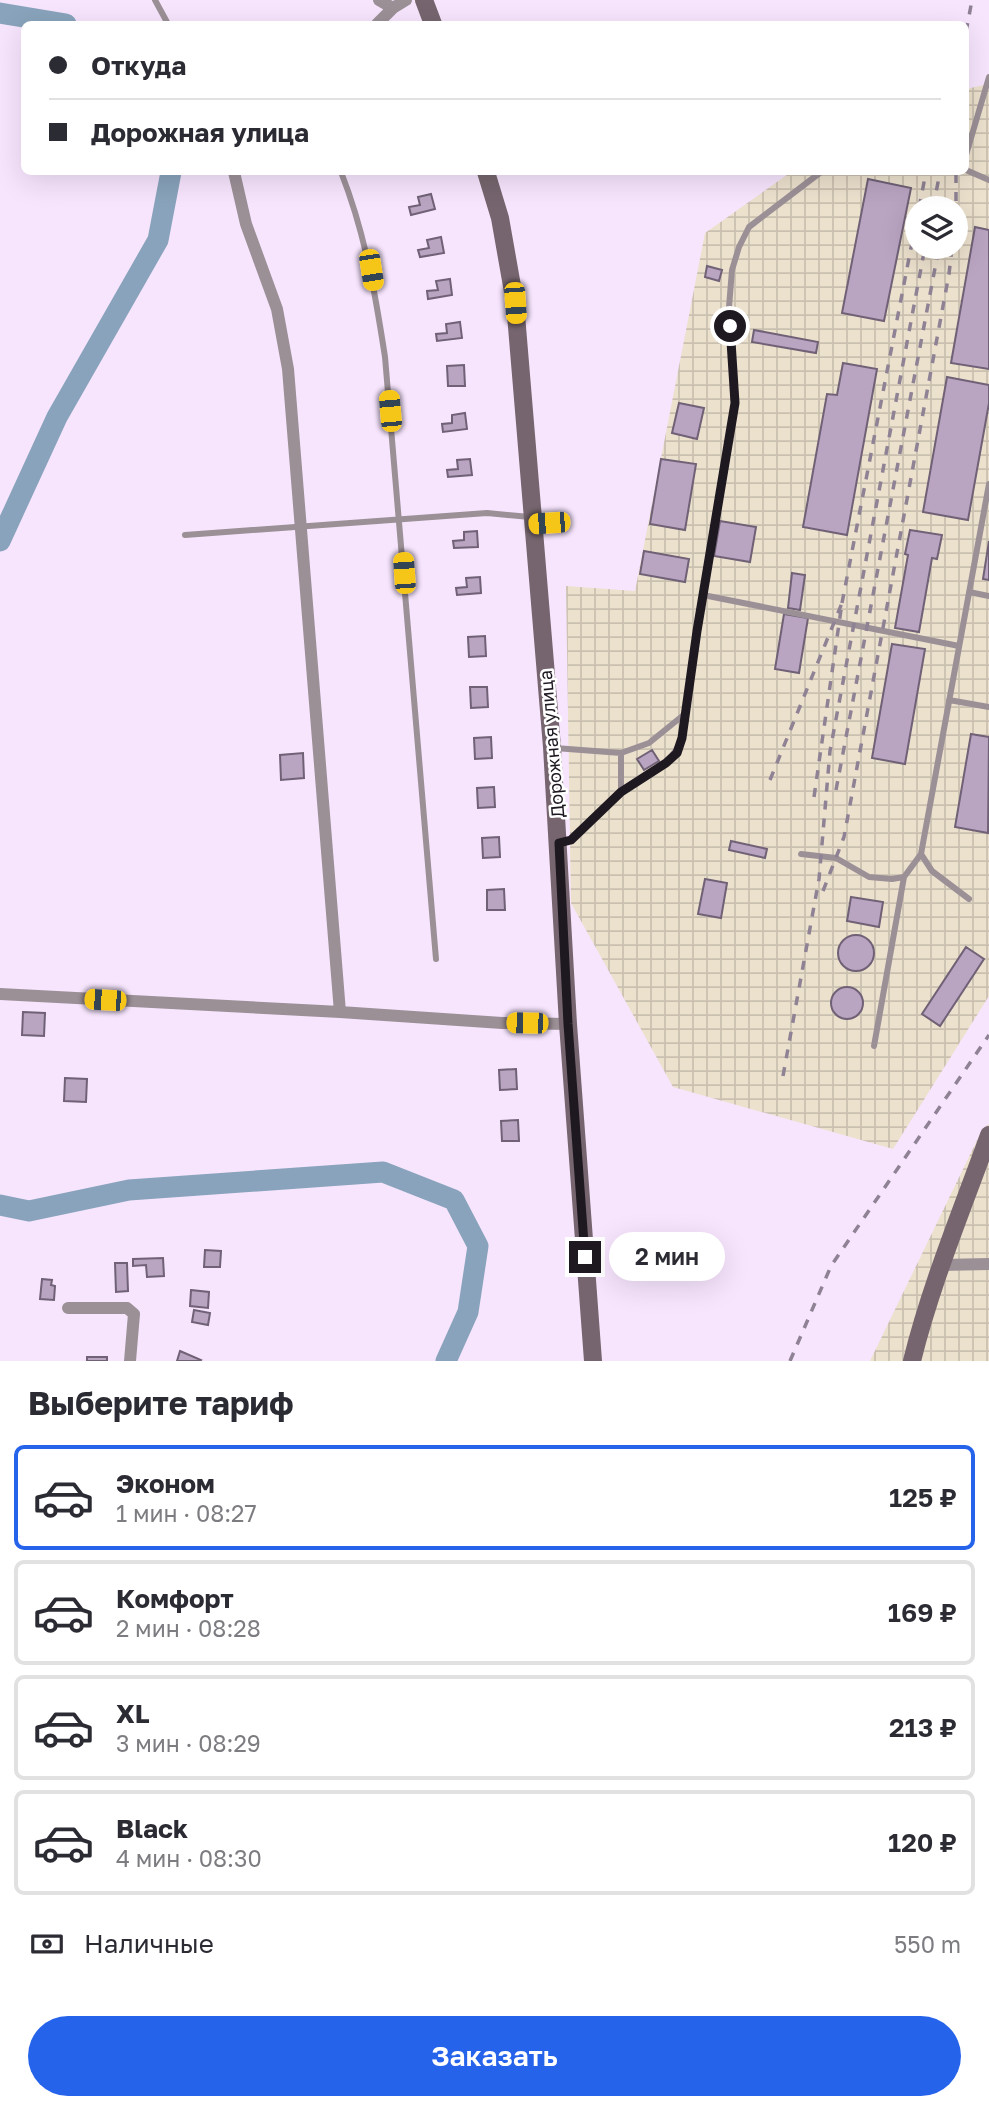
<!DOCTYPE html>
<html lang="ru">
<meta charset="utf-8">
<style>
body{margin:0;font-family:"Golos Text",sans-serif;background:#f7f7f7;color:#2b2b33;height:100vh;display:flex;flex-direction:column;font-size:26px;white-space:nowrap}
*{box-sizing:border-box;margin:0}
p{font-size:23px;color:#7c7c81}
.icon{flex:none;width:38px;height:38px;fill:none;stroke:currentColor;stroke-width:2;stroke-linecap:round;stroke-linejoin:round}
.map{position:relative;height:1361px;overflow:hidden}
.sheet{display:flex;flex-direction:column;background:#fff;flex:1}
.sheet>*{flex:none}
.guide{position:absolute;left:21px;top:21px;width:948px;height:154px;border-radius:10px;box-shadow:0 7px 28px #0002;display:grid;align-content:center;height:154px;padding:0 28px;background:#fff}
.tools{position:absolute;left:905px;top:196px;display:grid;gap:14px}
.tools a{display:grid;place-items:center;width:63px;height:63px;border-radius:50%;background:#fff;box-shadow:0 7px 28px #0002;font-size:35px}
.end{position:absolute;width:32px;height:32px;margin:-16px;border:9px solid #1e1821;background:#fff;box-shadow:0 0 0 4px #fff}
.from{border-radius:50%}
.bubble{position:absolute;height:49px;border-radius:24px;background:#fff;box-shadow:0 7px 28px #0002;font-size:23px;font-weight:600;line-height:49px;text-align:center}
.car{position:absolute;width:21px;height:42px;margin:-21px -10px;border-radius:9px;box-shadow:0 0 5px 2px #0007;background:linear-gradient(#f5c518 24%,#345 0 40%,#f5c518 0 76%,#345 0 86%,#f5c518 0)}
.guide b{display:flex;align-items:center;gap:24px;height:66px;font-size:26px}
.guide b+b{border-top:2px solid #e1e1e2}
.guide i{width:18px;height:18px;background:#2b2b33}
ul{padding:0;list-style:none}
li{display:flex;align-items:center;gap:21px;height:105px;margin:0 14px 10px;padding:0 14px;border:4px solid #e1e1e2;border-radius:10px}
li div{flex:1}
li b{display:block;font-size:26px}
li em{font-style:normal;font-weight:600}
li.on{border-color:#2563eb}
li>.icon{width:63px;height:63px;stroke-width:1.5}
h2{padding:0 28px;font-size:32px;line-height:84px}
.pay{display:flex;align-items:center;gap:18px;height:77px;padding:0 28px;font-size:26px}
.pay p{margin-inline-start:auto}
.action{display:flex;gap:14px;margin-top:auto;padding:14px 28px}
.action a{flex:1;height:80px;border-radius:42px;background:#2563eb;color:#fff;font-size:28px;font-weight:600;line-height:80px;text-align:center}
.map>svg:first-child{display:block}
</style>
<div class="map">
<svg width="989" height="1361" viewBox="0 0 989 1361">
<defs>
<pattern id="industrial-grid" width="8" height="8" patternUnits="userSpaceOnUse" patternTransform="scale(1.75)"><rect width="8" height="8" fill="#ece1cd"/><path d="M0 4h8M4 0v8" fill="none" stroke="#cac0b0"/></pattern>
</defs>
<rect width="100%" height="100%" fill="#f7e5fe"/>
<path fill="url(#industrial-grid)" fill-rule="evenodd" d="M989 84V996L893 1149 673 1087 571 903 566 586 635 591 705 233 791 172H966V89ZM917 208H956V247H917Z
M989 1124V1361H870L982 1130Z"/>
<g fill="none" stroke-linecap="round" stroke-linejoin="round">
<path stroke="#88a3bb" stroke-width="21" d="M0 13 66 24
M0 541 57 417 158 240 171 172
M0 1205 29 1211 129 1190 383 1172 454 1200 478 1246 468 1312 446 1361"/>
</g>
<path fill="#b9a4c1" stroke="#706176" stroke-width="2" d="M868 179 911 188 884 321 842 313Z
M431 194 435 209 411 215 409 207 420 205 418 197Z
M975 227 989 230V369L951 363Z
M441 237 444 253 420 257 418 250 429 248 427 240Z
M707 266 722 270 719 281 705 277Z
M450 279 452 295 428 299 427 291 438 290 436 281Z
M460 322 462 338 437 341 436 334 447 333 446 324Z
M754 330 818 342 816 353 752 342Z
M843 363 877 369 847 535 803 527 827 394 837 395Z
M464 365 465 386H448L447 366Z
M947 377 989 385V403L968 520 923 512Z
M679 403 704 408 697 439 672 433Z
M465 413 467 429 443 432 442 424 452 423V415Z
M470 459 472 475 448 477 447 470 458 469 457 460Z
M661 459 696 464 685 530 650 524Z
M720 521 756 527 750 562 714 556Z
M910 530 942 535 937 559 932 558 919 632 895 628 908 555 905 554Z
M477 531 478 547 454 548 453 541 464 540V532Z
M989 541V580L983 579Z
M644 551 689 559 685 582 640 574Z
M792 573 805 575 800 610 788 608Z
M480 577 481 593 457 595 456 588 467 587 466 578Z
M784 614 808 618 799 673 775 669Z
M485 636 486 656 469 657 468 637Z
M892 644 925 649 905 764 872 758Z
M470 687H487L488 707 471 708Z
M971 734 989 737 988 833 955 827Z
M491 737 492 758 475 759 474 738Z
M652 750 659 761 644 770 637 759Z
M303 753 304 778 281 780 280 755Z
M494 787 495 807 478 808 477 788Z
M499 837 500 857 483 858 482 838Z
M731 841 767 849 765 858 729 850Z
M705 879 727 883 721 918 698 914Z
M504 889 505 910H487V890Z
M851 897 883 902 879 927 847 921Z
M838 953a18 18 0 1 1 36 0a18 18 0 1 1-36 0Z
M966 947 984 959 940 1026 922 1014Z
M831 1003a16 16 0 1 1 32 0a16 16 0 1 1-32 0Z
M23 1012 45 1013 44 1036 22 1035Z
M516 1069 517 1089 500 1090 499 1070Z
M65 1078 87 1079 86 1102 64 1101Z
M518 1120 519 1141H502L501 1121Z
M205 1250 221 1251 220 1267H204Z
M163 1258 164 1276 147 1277 146 1265 133 1266V1259Z
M115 1263H127L128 1291 116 1292Z
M42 1279 52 1280 51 1285 55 1286 54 1300 40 1299Z
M191 1290 209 1292 208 1308 190 1306Z
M194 1310 210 1313 208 1325 192 1322Z
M180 1351 201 1360 200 1361H177Z
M87 1357H107V1361H87Z"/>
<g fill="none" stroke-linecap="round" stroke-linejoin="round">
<path stroke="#9c9097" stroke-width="6" d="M155 0 168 24
M966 155 989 77
M966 170 989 180
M341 172C365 233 375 292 385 357L436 959
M537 524 566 523
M185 535 487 513 530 517
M969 592 989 596
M703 595 959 646
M949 700 989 707
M555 748 621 753V792L571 840 561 842
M621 753 649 743 686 713
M621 792C644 777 673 765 682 738L697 631 735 403 729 307 732 270 739 247 749 227 821 172
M801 854 836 858 869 877 892 879 904 877 921 854 989 484
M921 854 932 871 969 899
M874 1046 904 877"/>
<path stroke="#9c9097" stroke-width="12" d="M379 0 393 8
M377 24 393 8 406 0
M234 172 246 224 277 309 288 369 340 1012
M0 994 340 1012 502 1023 568 1024
M941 1265 989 1264
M68 1308H127L134 1314 130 1361"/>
<path stroke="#76656e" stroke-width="18" d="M424 0 433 24
M486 172 500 218 515 303 552 747 568 1024 593 1361
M912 1361C931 1284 962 1210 989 1135"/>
<path stroke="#8f8294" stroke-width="3.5" stroke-dasharray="9 9" stroke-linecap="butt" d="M966 32 972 0
M919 208 926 172
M933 208 940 172
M956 219V172
M842 603 917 217
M770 780 842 603 814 797
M836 790 939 247
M823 891 844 837 949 274 952 247
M783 1076 819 879 830 751 925 247
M790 1361 831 1266 989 1035"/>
</g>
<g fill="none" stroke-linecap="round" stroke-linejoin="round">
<path stroke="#1e1821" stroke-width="9" d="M585 1257 568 1024 559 843 571 840 621 792 666 763 677 753 682 738 697 631 735 403 730 326"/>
</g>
<g text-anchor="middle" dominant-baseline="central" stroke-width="5" stroke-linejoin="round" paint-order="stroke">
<g font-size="18" fill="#1e1821" stroke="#fff">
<text transform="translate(551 744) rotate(-95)">Дорожная улица</text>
</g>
</g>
</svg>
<div class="tools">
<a><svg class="icon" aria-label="layers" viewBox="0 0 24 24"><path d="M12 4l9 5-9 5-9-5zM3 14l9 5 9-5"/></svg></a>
</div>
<i class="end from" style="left:730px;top:326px"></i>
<i class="end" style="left:585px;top:1257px"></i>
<div class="bubble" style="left:609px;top:1232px;width:116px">2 мин</div>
<i class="car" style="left:371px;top:270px;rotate:171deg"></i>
<i class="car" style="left:515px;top:303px;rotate:176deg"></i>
<i class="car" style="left:390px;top:411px;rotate:355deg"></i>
<i class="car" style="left:549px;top:523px;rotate:266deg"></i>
<i class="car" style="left:404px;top:573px;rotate:356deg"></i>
<i class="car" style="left:105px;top:1000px;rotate:273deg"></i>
<i class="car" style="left:527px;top:1023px;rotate:271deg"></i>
<div class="guide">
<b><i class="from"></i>Откуда</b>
<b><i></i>Дорожная улица</b>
</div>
</div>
<section class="sheet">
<h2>Выберите тариф</h2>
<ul>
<li class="on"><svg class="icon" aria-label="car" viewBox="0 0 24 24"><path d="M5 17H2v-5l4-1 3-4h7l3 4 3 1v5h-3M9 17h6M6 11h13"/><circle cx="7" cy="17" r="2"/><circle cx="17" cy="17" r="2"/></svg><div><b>Эконом</b><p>1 мин · 08:27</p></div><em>125 ₽</em></li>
<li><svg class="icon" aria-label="car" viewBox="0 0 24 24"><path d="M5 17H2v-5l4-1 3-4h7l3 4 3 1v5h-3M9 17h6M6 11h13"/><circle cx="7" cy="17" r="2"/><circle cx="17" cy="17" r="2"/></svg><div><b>Комфорт</b><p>2 мин · 08:28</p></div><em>169 ₽</em></li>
<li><svg class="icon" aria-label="car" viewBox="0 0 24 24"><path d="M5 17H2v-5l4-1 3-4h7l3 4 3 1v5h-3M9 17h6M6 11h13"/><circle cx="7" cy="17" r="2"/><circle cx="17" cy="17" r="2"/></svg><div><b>XL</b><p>3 мин · 08:29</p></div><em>213 ₽</em></li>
<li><svg class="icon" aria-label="car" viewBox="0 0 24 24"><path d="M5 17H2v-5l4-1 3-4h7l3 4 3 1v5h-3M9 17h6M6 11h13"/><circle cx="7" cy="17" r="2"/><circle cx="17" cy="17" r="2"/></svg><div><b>Black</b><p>4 мин · 08:30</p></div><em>120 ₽</em></li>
</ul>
<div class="pay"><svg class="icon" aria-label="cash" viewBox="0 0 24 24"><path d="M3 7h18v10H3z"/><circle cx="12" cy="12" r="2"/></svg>Наличные<p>550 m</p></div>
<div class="action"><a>Заказать</a></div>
</section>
